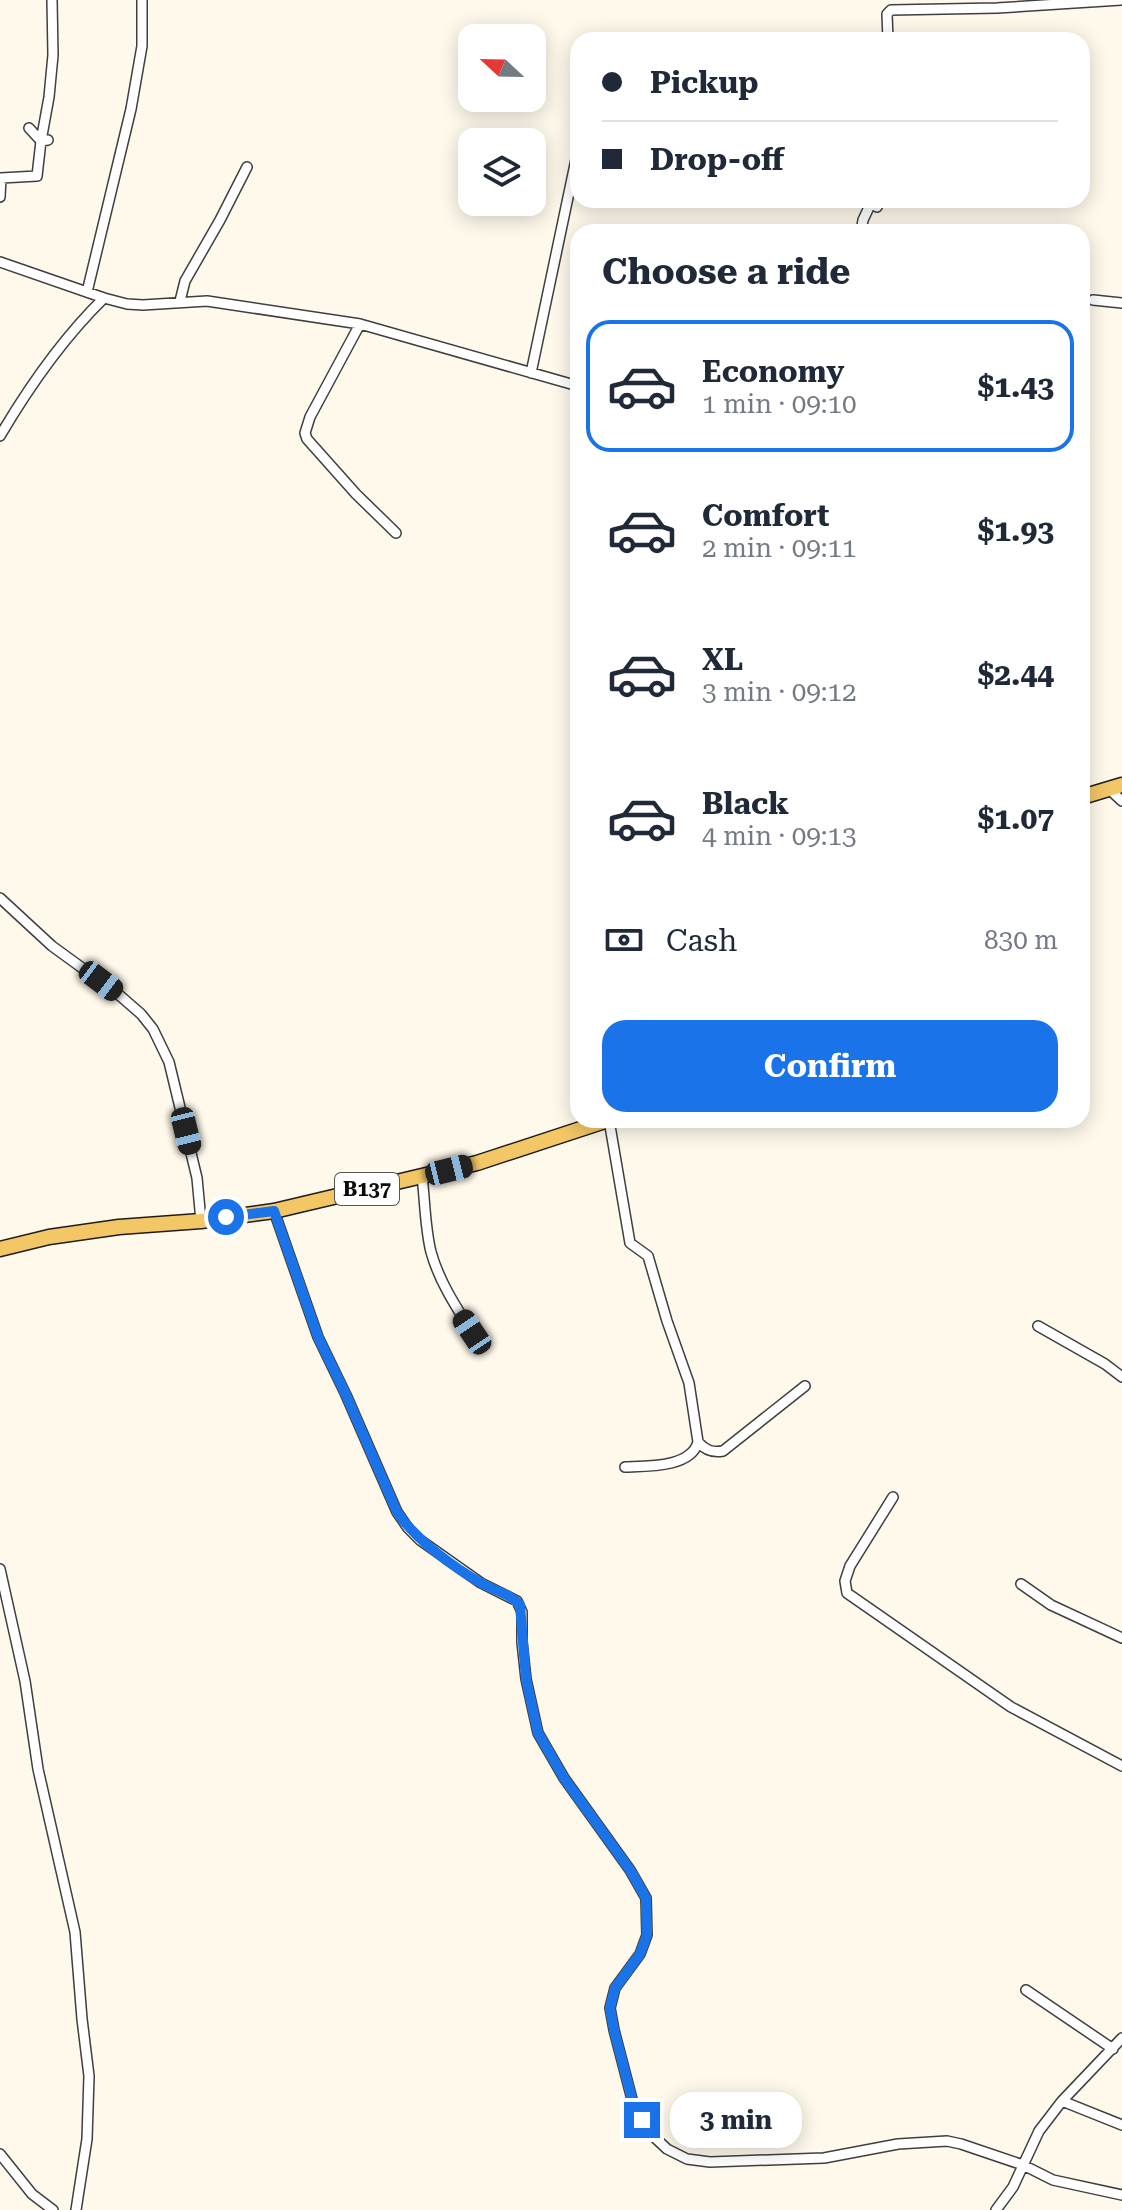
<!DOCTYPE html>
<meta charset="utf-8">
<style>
body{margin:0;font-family:"Roboto Serif",serif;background:#f6f6f7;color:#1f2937;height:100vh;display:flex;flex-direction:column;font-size:30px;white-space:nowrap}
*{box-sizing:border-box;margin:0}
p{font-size:26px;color:#747a83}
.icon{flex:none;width:44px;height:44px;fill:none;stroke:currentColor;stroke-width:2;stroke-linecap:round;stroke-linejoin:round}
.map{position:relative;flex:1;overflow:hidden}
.details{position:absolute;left:570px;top:224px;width:520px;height:904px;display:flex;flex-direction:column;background:#fff;border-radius:24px;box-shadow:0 4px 20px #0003}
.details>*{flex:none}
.banner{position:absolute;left:570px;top:32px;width:520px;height:176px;border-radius:24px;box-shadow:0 4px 20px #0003;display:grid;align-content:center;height:176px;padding:0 32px;background:#fff}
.needle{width:52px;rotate:292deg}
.buttons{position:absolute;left:458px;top:24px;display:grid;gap:16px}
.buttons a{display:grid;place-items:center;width:88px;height:88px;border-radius:16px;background:#fff;box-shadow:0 4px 20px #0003;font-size:40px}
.end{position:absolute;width:36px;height:36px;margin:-18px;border:10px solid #1a73e8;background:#fff;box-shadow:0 0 0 4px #fff}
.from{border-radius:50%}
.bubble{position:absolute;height:56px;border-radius:24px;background:#fff;box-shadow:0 4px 20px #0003;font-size:26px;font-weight:700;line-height:56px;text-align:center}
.car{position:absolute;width:24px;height:48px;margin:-24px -12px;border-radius:10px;box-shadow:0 0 6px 2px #0007;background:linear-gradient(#222 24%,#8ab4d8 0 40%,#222 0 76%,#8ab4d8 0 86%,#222 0)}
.banner b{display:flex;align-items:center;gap:28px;height:76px;font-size:30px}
.banner b+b{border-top:2px solid #e0e1e3}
.banner i{width:20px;height:20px;background:#1f2937}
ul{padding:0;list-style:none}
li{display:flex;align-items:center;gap:24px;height:132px;margin:0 16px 12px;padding:0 16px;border:4px solid transparent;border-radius:24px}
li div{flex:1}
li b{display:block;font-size:30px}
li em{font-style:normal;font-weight:700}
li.active{border-color:#1a73e8}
li>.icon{width:72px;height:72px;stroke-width:1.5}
h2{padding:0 32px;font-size:36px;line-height:96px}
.pay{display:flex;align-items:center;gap:20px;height:88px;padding:0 32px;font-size:30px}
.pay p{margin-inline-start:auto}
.button{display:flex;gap:16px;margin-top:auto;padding:16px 32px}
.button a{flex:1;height:92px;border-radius:24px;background:#1a73e8;color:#fff;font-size:32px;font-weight:700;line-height:92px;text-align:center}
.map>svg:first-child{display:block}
</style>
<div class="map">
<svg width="1122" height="2210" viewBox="0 0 1122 2210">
<rect width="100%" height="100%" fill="#fef9eb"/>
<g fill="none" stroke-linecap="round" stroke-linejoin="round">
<defs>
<path id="minor" d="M888 40 887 14 891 10 997 8 1121 0
M48 140 41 141 49 97 53 55 52 0
M0 197 1 178 37 176 41 141 29 128
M861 232 863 220 871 203 877 207 880 200
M0 262 104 298 127 304 143 305 207 301 360 324 578 386
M87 292 131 109 142 46V0
M1093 300 1122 303
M180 301 185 281 220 220 247 167
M360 324 310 417 305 433 307 439 356 494 396 533
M531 373 578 150
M0 436C30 385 62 339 104 298
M1110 790 1122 801
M0 898 52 946 118 994 141 1014 153 1029 169 1062 197 1178 201 1221
M609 1120 630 1243 648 1256 667 1321 689 1383 698 1442C705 1450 712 1453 723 1451L805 1386
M422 1176C425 1201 425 1228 431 1252 439 1281 456 1307 472 1332
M274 1211 318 1337 346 1395 397 1512 408 1528 420 1540 481 1583 517 1601 522 1612V1642L526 1679 538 1733 564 1778 630 1870 646 1898 647 1935 640 1954 615 1988 610 2008 614 2030 633 2103 651 2134 667 2149 687 2159 710 2162 824 2158 898 2144 947 2141 961 2144 1023 2165 1053 2180 1122 2195
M1038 1326 1105 1364 1122 1377
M625 1467C646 1466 691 1468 698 1442
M893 1497 850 1566 845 1581 847 1593 1011 1707 1122 1766
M0 1569 25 1681 38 1769 75 1932 82 2019 89 2076 87 2139 76 2210
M1021 1584 1051 1605 1122 1638
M1026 1990 1113 2049
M1062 2101 1122 2125
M0 2154 32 2194 53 2210
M996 2210 1013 2187 1039 2131 1062 2101 1122 2038"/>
<path id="primary" d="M1082 797 1122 785
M0 1249 49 1237 119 1227 201 1221 274 1211 477 1163 608 1120"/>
</defs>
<use href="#minor" stroke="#3f3f3f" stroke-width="12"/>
<use href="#primary" stroke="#1d1d1d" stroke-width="17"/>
<use href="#minor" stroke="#fff" stroke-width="9"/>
<use href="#primary" stroke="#f3c666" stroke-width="14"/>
</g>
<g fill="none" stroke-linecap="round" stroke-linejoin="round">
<path stroke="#1a73e8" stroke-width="10" d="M226 1217 274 1211 318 1337 346 1395 397 1512C415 1539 454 1568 483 1584 495 1591 511 1594 520 1605L526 1679 538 1733 564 1778 630 1870 646 1898 647 1935 640 1954 615 1988 610 2008 614 2030 633 2103 642 2120"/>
</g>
<g text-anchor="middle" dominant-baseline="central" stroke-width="8" stroke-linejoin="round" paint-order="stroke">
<rect fill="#fff" stroke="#555" stroke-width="2" x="335" y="1173" width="64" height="32" rx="6"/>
<g font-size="20" font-weight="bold" fill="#0c0c0c">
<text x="367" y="1189">B137</text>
</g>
</g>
</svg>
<div class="buttons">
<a><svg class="needle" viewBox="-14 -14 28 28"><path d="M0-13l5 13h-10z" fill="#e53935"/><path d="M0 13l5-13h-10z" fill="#747a83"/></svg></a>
<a><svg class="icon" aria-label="layers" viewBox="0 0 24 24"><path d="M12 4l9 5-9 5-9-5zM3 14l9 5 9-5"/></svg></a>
</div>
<i class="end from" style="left:226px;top:1217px"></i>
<i class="end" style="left:642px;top:2120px"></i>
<div class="bubble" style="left:670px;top:2092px;width:132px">3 min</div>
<i class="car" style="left:101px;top:981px;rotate:127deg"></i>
<i class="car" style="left:186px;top:1131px;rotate:166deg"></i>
<i class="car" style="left:449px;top:1170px;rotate:76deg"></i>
<i class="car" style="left:472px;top:1332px;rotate:326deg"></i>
<div class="banner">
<b><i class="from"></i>Pickup</b>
<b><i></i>Drop-off</b>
</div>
<section class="details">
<h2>Choose a ride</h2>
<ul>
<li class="active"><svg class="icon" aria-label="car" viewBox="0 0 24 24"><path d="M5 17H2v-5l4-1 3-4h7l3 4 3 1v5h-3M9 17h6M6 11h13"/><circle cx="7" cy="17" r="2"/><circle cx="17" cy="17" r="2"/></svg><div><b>Economy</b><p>1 min · 09:10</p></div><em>$1.43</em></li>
<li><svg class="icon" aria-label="car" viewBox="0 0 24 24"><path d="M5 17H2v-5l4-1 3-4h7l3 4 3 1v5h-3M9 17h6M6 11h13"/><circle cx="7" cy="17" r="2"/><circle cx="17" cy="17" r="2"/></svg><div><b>Comfort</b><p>2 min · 09:11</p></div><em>$1.93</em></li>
<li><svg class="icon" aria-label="car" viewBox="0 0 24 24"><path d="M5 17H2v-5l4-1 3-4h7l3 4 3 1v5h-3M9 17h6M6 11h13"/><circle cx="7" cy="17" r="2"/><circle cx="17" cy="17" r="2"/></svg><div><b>XL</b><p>3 min · 09:12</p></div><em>$2.44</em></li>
<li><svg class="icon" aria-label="car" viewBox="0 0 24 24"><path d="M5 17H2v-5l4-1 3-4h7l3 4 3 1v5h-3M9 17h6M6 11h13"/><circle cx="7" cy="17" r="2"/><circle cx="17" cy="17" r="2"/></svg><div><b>Black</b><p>4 min · 09:13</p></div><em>$1.07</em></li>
</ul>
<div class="pay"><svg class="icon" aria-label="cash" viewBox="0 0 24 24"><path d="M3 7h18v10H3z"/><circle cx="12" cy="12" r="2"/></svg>Cash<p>830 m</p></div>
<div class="button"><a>Confirm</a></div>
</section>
</div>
